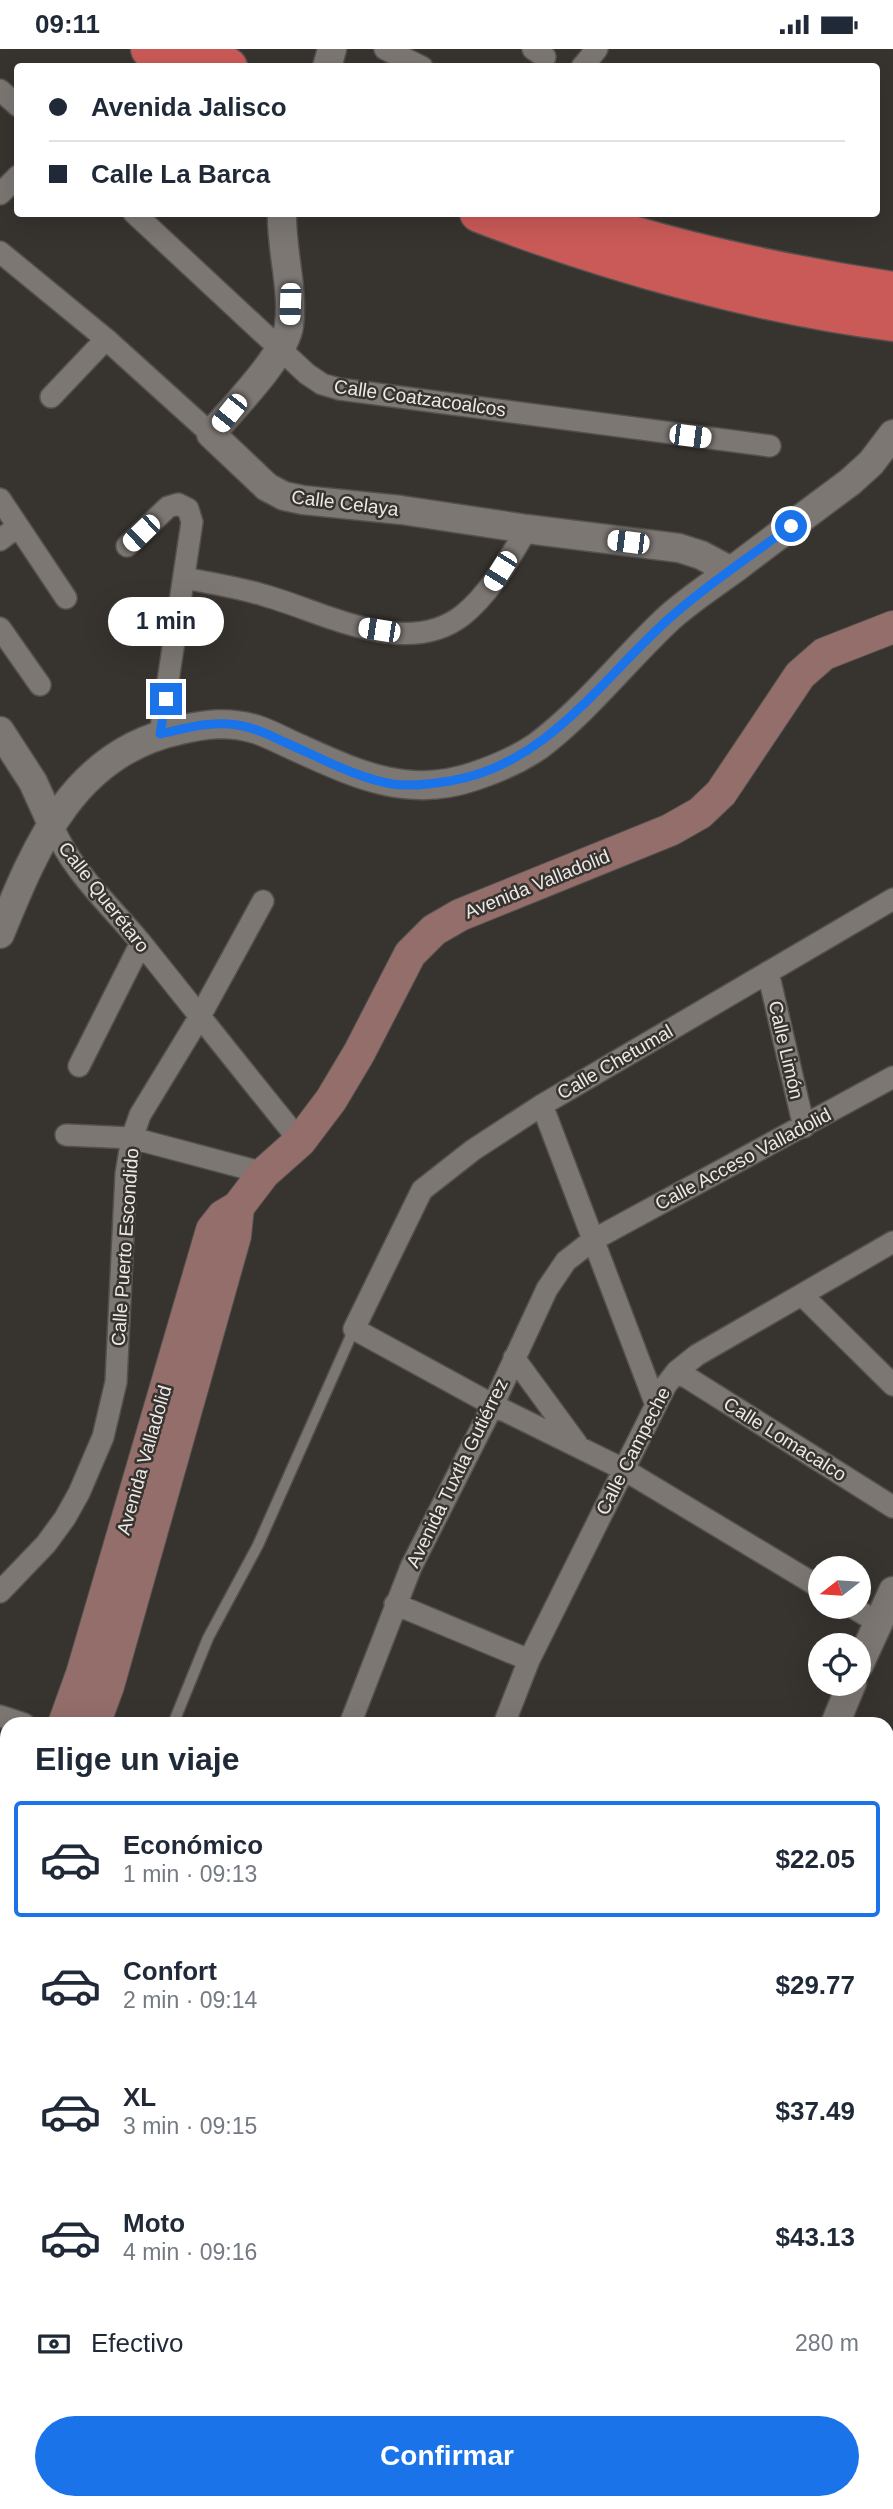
<!DOCTYPE html>
<html lang="es">
<meta charset="utf-8">
<style>
body{margin:0;font-family:Arial,sans-serif;background:#f6f6f7;color:#1f2937;height:100vh;display:flex;flex-direction:column;font-size:26px;white-space:nowrap}
*{box-sizing:border-box;margin:0}
p{font-size:23px;color:#747a83}
.icon{flex:none;width:38px;height:38px;fill:none;stroke:currentColor;stroke-width:2;stroke-linecap:round;stroke-linejoin:round}
.map{position:relative;flex:1;overflow:hidden}
.side{position:absolute;left:0px;top:1668px;width:894px;height:793px;display:flex;flex-direction:column;background:#fff;border-radius:21px 21px 0 0;box-shadow:0 7px 28px #0002}
.side>*{flex:none}
.guide{position:absolute;left:14px;top:14px;width:866px;height:154px;border-radius:7px;box-shadow:0 7px 28px #0002;display:grid;align-content:center;height:154px;padding:0 35px;background:#fff}
.needle{width:46px;rotate:253deg}
.controls{position:absolute;left:808px;top:1507px;display:grid;gap:14px}
.controls a{display:grid;place-items:center;width:63px;height:63px;border-radius:50%;background:#fff;box-shadow:0 7px 28px #0002;font-size:35px}
.end{position:absolute;width:32px;height:32px;margin:-16px;border:9px solid #1a73e8;background:#fff;box-shadow:0 0 0 4px #fff}
.from{border-radius:50%}
.bubble{position:absolute;height:49px;border-radius:24px;background:#fff;box-shadow:0 7px 28px #0002;font-size:23px;font-weight:800;line-height:49px;text-align:center}
.car{position:absolute;width:21px;height:42px;margin:-21px -10px;border-radius:9px;box-shadow:0 0 5px 2px #0007;background:linear-gradient(#fff 24%,#345 0 40%,#fff 0 76%,#345 0 86%,#fff 0)}
.guide b{display:flex;align-items:center;gap:24px;height:66px;font-size:26px}
.guide b+b{border-top:2px solid #e0e1e3}
.guide i{width:18px;height:18px;background:#1f2937}
ul{padding:0;list-style:none}
li{display:flex;align-items:center;gap:21px;height:116px;margin:0 14px 10px;padding:0 21px;border:4px solid transparent;border-radius:7px}
li div{flex:1}
li b{display:block;font-size:26px}
li em{font-style:normal;font-weight:800}
li.current{border-color:#1a73e8}
li>.icon{width:63px;height:63px;stroke-width:1.5}
h2{padding:0 35px;font-size:32px;line-height:84px}
.pay{display:flex;align-items:center;gap:18px;height:77px;padding:0 35px;font-size:26px}
.pay p{margin-inline-start:auto}
.cta{display:flex;gap:14px;margin-top:auto;padding:14px 35px}
.cta a{flex:1;height:80px;border-radius:42px;background:#1a73e8;color:#fff;font-size:28px;font-weight:800;line-height:80px;text-align:center}
.status{display:flex;justify-content:space-between;align-items:center;height:49px;padding:0 35px;background:#fff;direction:ltr}
.status svg{height:19px;fill:currentColor}
.map>svg:first-child{display:block}
</style>
<div class="status"><b>09:11</b><svg viewBox="0 0 49 12"><path d="M0 12V9h3v3zM5 12V6h3v6zM10 12V3h3v9zM15 12V0h3v12zM26 1h20v11H26zM47 4h2v5h-2z"/></svg></div>
<div class="map">
<svg width="893" height="2460" viewBox="0 0 893 2460">
<rect width="100%" height="100%" fill="#37332f"/>
<g fill="none" stroke-linecap="round" stroke-linejoin="round">
<defs>
<path id="service" d="M173 1675 208 1589 258 1496 354 1280"/>
<path id="minor" d="M385 0 422 18
M533 0 545 8
M582 18 597 0
M0 41 18 57
M0 145 18 127
M134 164 307 325 322 335 339 340 770 397
M0 203 106 290 211 385
M51 348 106 290
M0 450 66 549
M0 491 18 477
M127 497 168 458 178 455 188 460 192 473 160 685
M184 529C210 534 237 538 263 546 322 562 406 611 463 566 491 543 508 511 527 480
M0 579 40 636
M52 775C70 821 111 857 142 895 195 961 247 1027 300 1092
M768 923 804 1078
M79 1017 141 894
M542 1056 656 1356
M66 1086 132 1089 264 1124
M802 1246 893 1336
M514 1309 577 1395
M677 1322 893 1458
M821 1539 623 1420 493 1356 354 1280 422 1141 473 1101 542 1056 893 850
M0 1543 46 1495 65 1469 79 1444 103 1388 116 1333 126 1125 132 1089 140 1066 199 969 263 852
M395 1555 529 1611
M852 1558 877 1573
M0 1667 24 1675
M350 1675 411 1518 493 1356 547 1240 566 1212 593 1191 893 1028
M504 1675 529 1611 666 1336 677 1322 697 1306 893 1193
M887 1785 893 1788
M887 2257 893 2245
M887 2381 893 2377
M344 2454 357 2460
M498 2454 512 2460
M613 2454 614 2460
M867 2454 878 2460
M100 2460 102 2454
M278 2460 279 2454
M785 2460 793 2454"/>
<path id="tertiary" d="M327 18 332 0
M282 164C281 202 294 240 289 277 285 307 232 360 211 385L267 438 284 447 303 451 401 461 527 480 679 499 701 506 731 522
M0 682 33 733 52 775
M0 885C37 794 75 703 180 681 205 675 229 672 255 680 268 684 281 691 294 697 354 724 407 751 475 727 496 720 519 710 538 697 586 661 625 610 669 569 689 551 712 536 734 520 772 491 811 462 850 433L871 414 893 385
M859 1616 893 1542
M835 1675 852 1634
M887 2093 893 2091
M218 2460 220 2454"/>
<path id="secondary" d="M64 1675 82 1625 212 1181 223 1167 238 1158 264 1124 300 1092 331 1051 359 1004 410 905 434 881 460 866 670 781 700 764 721 744 800 626 824 605 893 578
M94 1675 108 1637 235 1187 238 1158
M0 1850 7 1833
M0 1922 7 1904"/>
<path id="motorway" d="M150 0 178 18
M198 0 228 18
M479 164C609 214 755 255 893 273
M561 164C668 200 781 225 893 242"/>
</defs>
<use href="#service" stroke="#54504d" stroke-width="13"/>
<use href="#minor" stroke="#54504d" stroke-width="24"/>
<use href="#tertiary" stroke="#54504d" stroke-width="31"/>
<use href="#secondary" stroke="#54504d" stroke-width="34"/>
<use href="#motorway" stroke="#54504d" stroke-width="41"/>
<use href="#service" stroke="#7c7773" stroke-width="10"/>
<use href="#minor" stroke="#7c7773" stroke-width="21"/>
<use href="#tertiary" stroke="#7c7773" stroke-width="28"/>
<use href="#secondary" stroke="#936e6b" stroke-width="32"/>
<use href="#motorway" stroke="#ca5a57" stroke-width="38"/>
</g>
<g fill="none" stroke-linecap="round" stroke-linejoin="round">
<path stroke="#1a73e8" stroke-width="9" d="M166 650 160 685C183 680 205 673 228 675 248 676 266 684 284 693 319 708 354 728 392 735 411 738 432 735 450 732 550 715 601 629 672 567 709 534 751 507 791 477"/>
</g>
<g text-anchor="middle" dominant-baseline="central" stroke-width="5" stroke-linejoin="round" paint-order="stroke">
<g font-size="19" fill="#ebe8e6" stroke="#37332f">
<text transform="translate(420 349) rotate(8)">Calle Coatzacoalcos</text>
<text transform="translate(345 454) rotate(7)">Calle Celaya</text>
<text transform="translate(537 835) rotate(-22)">Avenida Valladolid</text>
<text transform="translate(104 848) rotate(52)">Calle Querétaro</text>
<text transform="translate(786 1001) rotate(77)">Calle Limón</text>
<text transform="translate(615 1013) rotate(-30)">Calle Chetumal</text>
<text transform="translate(743 1110) rotate(-28)">Calle Acceso Valladolid</text>
<text transform="translate(125 1198) rotate(-86)">Calle Puerto Escondido</text>
<text transform="translate(785 1390) rotate(32)">Calle Lomacalco</text>
<text transform="translate(633 1402) rotate(-63)">Calle Campeche</text>
<text transform="translate(144 1411) rotate(-74)">Avenida Valladolid</text>
<text transform="translate(457 1424) rotate(-64)">Avenida Tuxtla Gutiérrez</text>
</g>
</g>
</svg>
<div class="controls">
<a><svg class="needle" viewBox="-14 -14 28 28"><path d="M0-13l5 13h-10z" fill="#e53935"/><path d="M0 13l5-13h-10z" fill="#747a83"/></svg></a>
<a><svg class="icon" aria-label="locate" viewBox="0 0 24 24"><circle cx="12" cy="12" r="6"/><path d="M12 2v4M12 18v4M2 12h4M18 12h4"/></svg></a>
</div>
<i class="end from" style="left:791px;top:477px"></i>
<i class="end" style="left:166px;top:650px"></i>
<div class="bubble" style="left:108px;top:548px;width:116px">1 min</div>
<i class="car" style="left:290px;top:255px;rotate:182deg"></i>
<i class="car" style="left:229px;top:364px;rotate:219deg"></i>
<i class="car" style="left:690px;top:387px;rotate:97deg"></i>
<i class="car" style="left:141px;top:484px;rotate:226deg"></i>
<i class="car" style="left:628px;top:493px;rotate:277deg"></i>
<i class="car" style="left:500px;top:522px;rotate:212deg"></i>
<i class="car" style="left:379px;top:581px;rotate:279deg"></i>
<div class="guide">
<b><i class="from"></i>Avenida Jalisco</b>
<b><i></i>Calle La Barca</b>
</div>
<section class="side">
<h2>Elige un viaje</h2>
<ul>
<li class="current"><svg class="icon" aria-label="car" viewBox="0 0 24 24"><path d="M5 17H2v-5l4-1 3-4h7l3 4 3 1v5h-3M9 17h6M6 11h13"/><circle cx="7" cy="17" r="2"/><circle cx="17" cy="17" r="2"/></svg><div><b>Económico</b><p>1 min · 09:13</p></div><em>$22.05</em></li>
<li><svg class="icon" aria-label="car" viewBox="0 0 24 24"><path d="M5 17H2v-5l4-1 3-4h7l3 4 3 1v5h-3M9 17h6M6 11h13"/><circle cx="7" cy="17" r="2"/><circle cx="17" cy="17" r="2"/></svg><div><b>Confort</b><p>2 min · 09:14</p></div><em>$29.77</em></li>
<li><svg class="icon" aria-label="car" viewBox="0 0 24 24"><path d="M5 17H2v-5l4-1 3-4h7l3 4 3 1v5h-3M9 17h6M6 11h13"/><circle cx="7" cy="17" r="2"/><circle cx="17" cy="17" r="2"/></svg><div><b>XL</b><p>3 min · 09:15</p></div><em>$37.49</em></li>
<li><svg class="icon" aria-label="car" viewBox="0 0 24 24"><path d="M5 17H2v-5l4-1 3-4h7l3 4 3 1v5h-3M9 17h6M6 11h13"/><circle cx="7" cy="17" r="2"/><circle cx="17" cy="17" r="2"/></svg><div><b>Moto</b><p>4 min · 09:16</p></div><em>$43.13</em></li>
</ul>
<div class="pay"><svg class="icon" aria-label="cash" viewBox="0 0 24 24"><path d="M3 7h18v10H3z"/><circle cx="12" cy="12" r="2"/></svg>Efectivo<p>280 m</p></div>
<div class="cta"><a>Confirmar</a></div>
</section>
</div>
